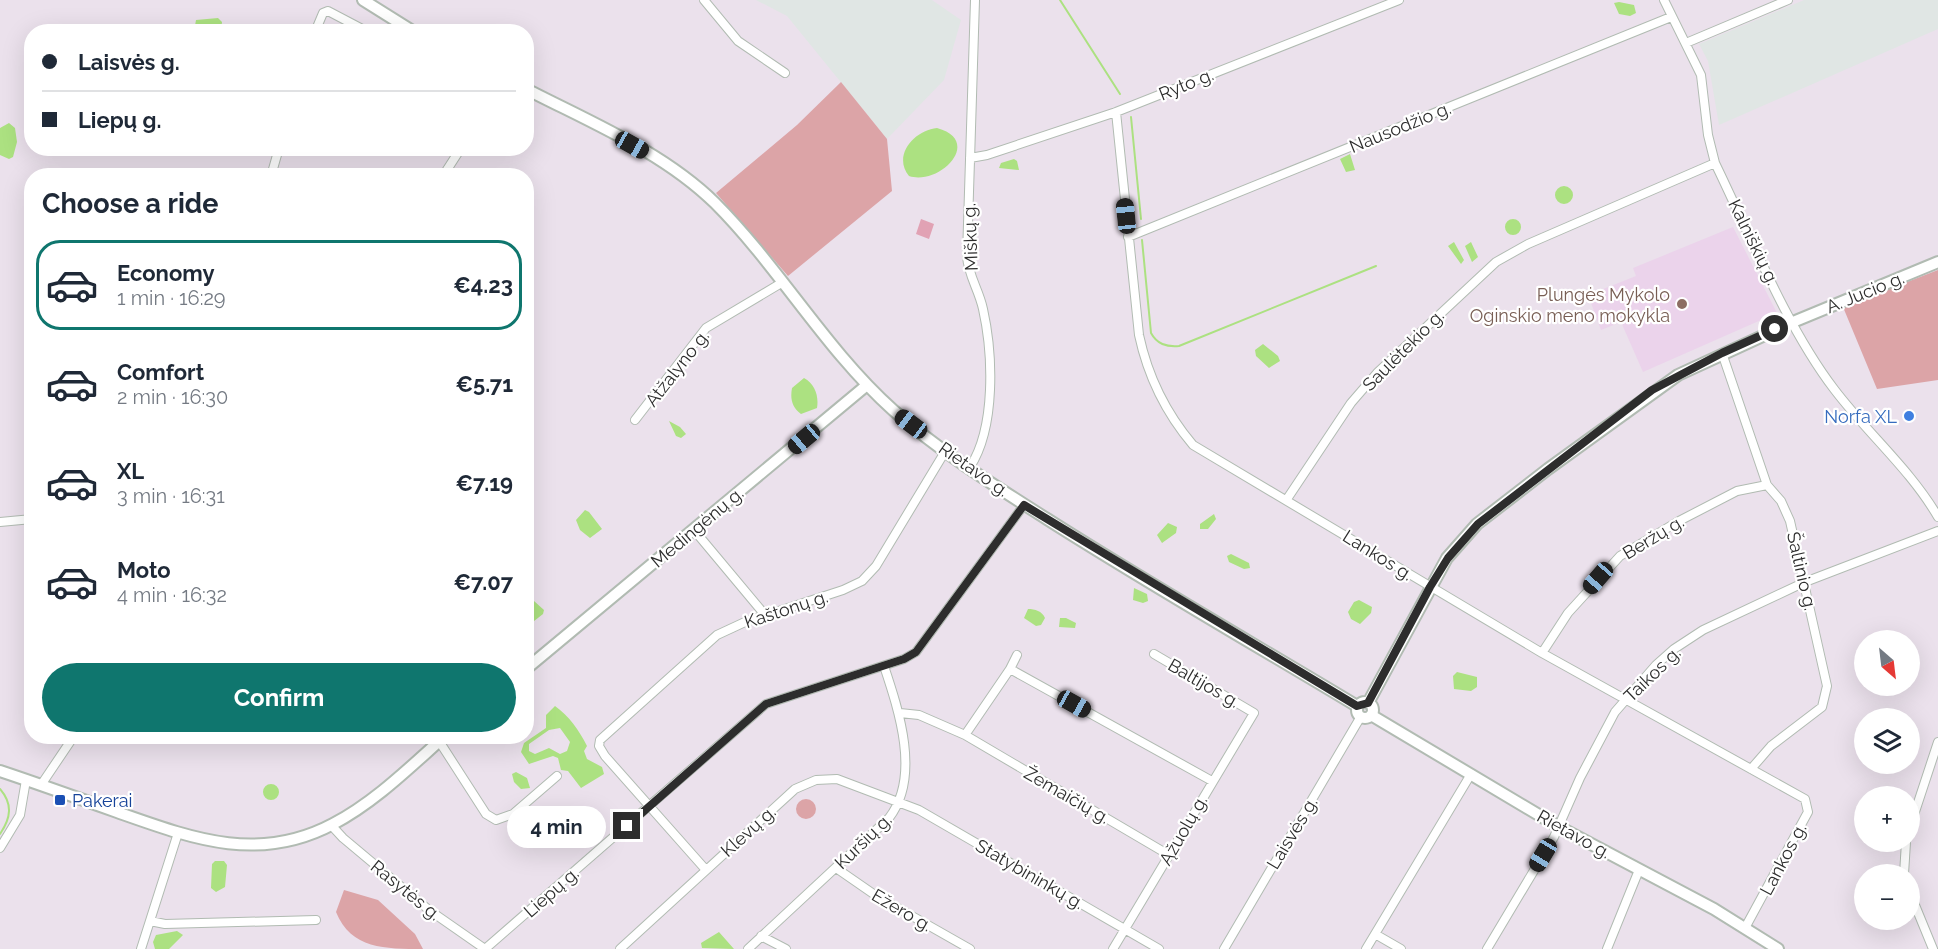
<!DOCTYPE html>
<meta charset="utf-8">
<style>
body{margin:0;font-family:Raleway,sans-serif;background:#f6f6f7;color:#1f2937;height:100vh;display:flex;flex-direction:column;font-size:22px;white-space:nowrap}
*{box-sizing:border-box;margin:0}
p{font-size:20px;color:#747a83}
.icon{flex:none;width:33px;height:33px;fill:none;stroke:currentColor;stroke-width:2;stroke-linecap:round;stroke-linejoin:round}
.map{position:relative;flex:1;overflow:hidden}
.sheet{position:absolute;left:24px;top:168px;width:510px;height:576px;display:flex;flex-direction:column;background:#fff;border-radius:24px;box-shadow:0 6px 24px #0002}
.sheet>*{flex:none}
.hud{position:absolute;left:24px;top:24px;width:510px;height:132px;border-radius:24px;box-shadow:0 6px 24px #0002;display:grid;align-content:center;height:132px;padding:0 18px;background:#fff}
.needle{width:39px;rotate:152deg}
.controls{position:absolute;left:1854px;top:630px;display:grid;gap:12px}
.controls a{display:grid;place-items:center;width:66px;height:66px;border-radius:50%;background:#fff;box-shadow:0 6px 24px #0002;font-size:30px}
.end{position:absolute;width:27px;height:27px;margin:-14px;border:8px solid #2d2d2d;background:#fff;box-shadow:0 0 0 3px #fff}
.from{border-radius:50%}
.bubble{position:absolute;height:42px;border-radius:21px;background:#fff;box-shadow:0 6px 24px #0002;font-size:20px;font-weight:700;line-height:42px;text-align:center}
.car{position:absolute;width:18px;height:36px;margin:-18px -9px;border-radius:8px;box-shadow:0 0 4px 2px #0007;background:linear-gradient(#222 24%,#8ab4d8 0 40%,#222 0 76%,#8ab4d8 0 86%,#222 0)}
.hud b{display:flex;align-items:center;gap:21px;height:57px;font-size:22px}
.hud b+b{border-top:2px solid #e0e1e3}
.hud i{width:15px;height:15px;background:#1f2937}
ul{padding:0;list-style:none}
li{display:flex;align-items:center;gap:18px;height:90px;margin:0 12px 9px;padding:0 6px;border:3px solid transparent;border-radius:24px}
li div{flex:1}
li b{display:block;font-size:22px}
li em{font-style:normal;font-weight:700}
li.active{border-color:#0f766e}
li>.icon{width:54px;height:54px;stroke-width:1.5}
h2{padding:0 18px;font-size:27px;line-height:72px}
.primary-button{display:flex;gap:12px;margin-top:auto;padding:12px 18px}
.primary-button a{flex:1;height:69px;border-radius:36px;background:#0f766e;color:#fff;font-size:24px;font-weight:700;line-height:69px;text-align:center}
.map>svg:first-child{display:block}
</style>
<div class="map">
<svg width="1938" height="949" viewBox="0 0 1938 949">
<rect width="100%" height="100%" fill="#ebe1ec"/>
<path fill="#e0e6e4" d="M756 0H932L961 20 944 80 887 139 787 16Z
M1804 0H1938V29L1719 125 1708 61 1699 44Z"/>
<path fill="#ebd3eb" d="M1733 227 1777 313 1643 372 1621 322 1601 330 1588 295 1636 276 1633 268Z"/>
<path fill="#dca4a7" d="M841 82 887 139 892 191 788 276 716 193 797 125Z
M1938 270V380L1877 389 1843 307Z
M796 809a10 10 0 1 1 20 0a10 10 0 1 1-20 0Z
M344 890 378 900 415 934 423 949C385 949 351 949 336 912Z"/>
<path fill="#e1a2b4" d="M921 219 934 224 929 239 916 234Z"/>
<path fill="#ace181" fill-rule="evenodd" d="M1619 2 1634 5 1636 13 1630 16 1619 14 1614 3Z
M218 18 222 22 221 31H194L196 20Z
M9 123 15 128 17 142 13 157 9 159 0 155V128Z
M937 128C984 141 939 186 909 176 892 155 915 130 937 128Z
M1350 154 1355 170 1346 172 1340 159Z
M1014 159 1017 161 1019 170 999 168 1001 163Z
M1555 195a9 9 0 1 1 18 0a9 9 0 1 1-18 0Z
M1505 227a8 8 0 1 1 16 0a8 8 0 1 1-16 0Z
M1454 242 1464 260 1461 264 1448 246Z
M1471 242 1478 257 1472 262 1465 246Z
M1263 344 1278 356 1280 361 1269 368 1256 356 1255 350Z
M804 378C815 384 819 396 817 408L801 414C792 407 790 399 792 388Z
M669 421 680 427 686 434 681 438 676 436Z
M585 510 589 512 602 529 590 538 580 530 576 520Z
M1214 514 1216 519 1208 529H1200V524Z
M1168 523 1177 527 1176 533 1162 543 1157 535Z
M1231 554 1249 563 1250 568 1244 569 1229 562 1227 556Z
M1134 588 1147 594 1148 601 1143 603 1133 600Z
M1359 600 1372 607 1371 613 1360 624 1351 619 1348 612 1354 602Z
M534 601 544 610 543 614 529 625 527 624V602Z
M1028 609C1035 609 1042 611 1045 618L1041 625 1036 626 1024 618Z
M1060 618H1066L1076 623 1075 628 1059 627Z
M1457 672 1477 677V687L1471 691 1454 689 1453 676Z
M555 706C569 716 579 730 587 746L584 751 587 759 602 767 604 774 581 788 568 771 561 770 558 758 553 756 529 764 521 752 524 743 546 728V715ZM560 728 570 742 567 751 560 754 549 748 535 754 529 751V744L549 730Z
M516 772 527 778 530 788 521 789 514 782 512 774Z
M263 792a8 8 0 1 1 16 0a8 8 0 1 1-16 0Z
M215 861H224L227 865 225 887 216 892 211 888 212 864Z
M177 931 183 935 169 949H155L153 942 156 935Z
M719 932 734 949 702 948 701 943Z"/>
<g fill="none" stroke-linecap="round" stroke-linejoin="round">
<path stroke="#ace181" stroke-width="2" d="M1060 0 1120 94
M1131 117 1141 219
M1142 240 1151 333C1157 344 1166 347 1179 346L1376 266
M0 789C13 804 11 818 0 834"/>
<defs>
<path id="street" d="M704 0 738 41 785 73
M1664 0 1701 75 1708 135 1715 163C1750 235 1786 326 1834 389 1868 434 1910 469 1938 517
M315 32 323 13 328 11 368 32
M1686 43 1788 0
M1116 112 1139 335C1148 377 1165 412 1193 445L1542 653 1805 799 1808 812 1745 928
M970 158 987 155 1116 112 1399 0
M271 176 279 148
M443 176 461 148
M1128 237 1671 17
M1722 353 1767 485 1781 501 1790 521 1827 686 1822 707 1771 746 1751 769
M635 420 706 328 783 282
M970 467C996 427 993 354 983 309 979 290 968 275 967 256L975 0
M1287 499 1351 403 1377 373 1496 262 1528 244 1715 163
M0 522 32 519
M694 530 765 615
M1542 653 1568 613 1620 556 1679 521 1737 491 1767 485
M1010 669 1212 781
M900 713 919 715 965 735 1010 669 1017 655
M965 735 1169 855
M439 741 486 814 496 820 513 814 557 776
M41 785 74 736
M331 825 343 838 429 910 485 949
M1910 827 1938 742
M0 848 20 815 26 780
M836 868 875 895 970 949
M706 870 605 756 599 746 600 740 717 635 745 622 843 590 862 581 876 566 946 450
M1904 874 1906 842
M1910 893 1933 949
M150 921 165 924 316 920
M1375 934 1401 949
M761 936 786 949
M141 949 178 833
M485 949 766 704 904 659 916 652 1024 505
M620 949 795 789 816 780 837 779 919 810 1159 949
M748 949 889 818C921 777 899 711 884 666
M1113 949 1254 713 1154 654
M1224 949 1360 718
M1366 949 1471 774
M1487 949 1554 837 1580 778 1615 712 1656 665 1674 649 1703 630 1805 582 1938 531
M1607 949 1639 870"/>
<path id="secondary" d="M363 0 414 32
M526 89C590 122 663 152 715 203 779 267 825 349 893 410 939 451 995 486 1047 519 1149 584 1254 644 1357 706
M526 669 867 385
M1357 710a8 8 0 1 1 16 0a8 8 0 1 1-16 0Z
M1368 703 1447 558 1477 524 1548 469 1678 375 1793 322 1938 262
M1371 715 1559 827 1714 909 1778 949
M0 771C39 784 78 798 117 812 191 838 258 864 333 824 375 802 410 767 445 736"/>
</defs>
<use href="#street" stroke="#b1bbb2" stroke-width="10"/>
<use href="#secondary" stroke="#b1bbb2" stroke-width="14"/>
<use href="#street" stroke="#fff" stroke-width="8"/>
<use href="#secondary" stroke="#fff" stroke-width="10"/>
</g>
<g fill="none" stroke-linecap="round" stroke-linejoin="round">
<path stroke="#2d2d2d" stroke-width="8" d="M627 826 766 704 904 659 916 652 1024 505 1357 706 1368 703 1430 587 1448 558 1478 524 1652 390 1722 353 1775 329"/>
</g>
<circle fill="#8d6e63" stroke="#fff" stroke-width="2" cx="1682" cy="304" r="6"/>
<circle fill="#3f7fe0" stroke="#fff" stroke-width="2" cx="1909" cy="416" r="6"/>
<rect fill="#1a4fb4" stroke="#fff" stroke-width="2" x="54" y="794" width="12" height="12" rx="3"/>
<g text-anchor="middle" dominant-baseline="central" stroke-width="4.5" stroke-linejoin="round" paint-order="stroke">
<g font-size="18" fill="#2d2d2d" stroke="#fff">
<text transform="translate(1186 84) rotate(-22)">Ryto g.</text>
<text transform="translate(1400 127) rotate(-22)">Nausodžio g.</text>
<text transform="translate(970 237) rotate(-92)">Miškų g.</text>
<text transform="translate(1754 242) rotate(64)">Kalniškių g.</text>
<text transform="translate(1865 292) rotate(-22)">A. Jucio g.</text>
<text transform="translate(1403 350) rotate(-45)">Saulėtekio g.</text>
<text transform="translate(677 368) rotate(-52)">Atžalyno g.</text>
<text transform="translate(974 469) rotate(35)">Rietavo g.</text>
<text transform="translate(697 527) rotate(-40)">Medingėnų g.</text>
<text transform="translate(1653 537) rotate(-31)">Beržų g.</text>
<text transform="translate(1378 555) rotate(32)">Lankos g.</text>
<text transform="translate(1802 571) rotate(77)">Šaltinio g.</text>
<text transform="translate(786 609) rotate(-18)">Kaštonų g.</text>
<text transform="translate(1652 674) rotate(-44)">Taikos g.</text>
<text transform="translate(1204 683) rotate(30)">Baltijos g.</text>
<text transform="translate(1067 795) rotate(30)">Žemaičių g.</text>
<text transform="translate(1183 830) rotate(-60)">Ąžuolų g.</text>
<text transform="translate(748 831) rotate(-42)">Klevų g.</text>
<text transform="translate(1292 833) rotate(-59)">Laisvės g.</text>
<text transform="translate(1574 834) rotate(29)">Rietavo g.</text>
<text transform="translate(863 841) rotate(-44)">Kuršių g.</text>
<text transform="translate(1783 859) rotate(-62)">Lankos g.</text>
<text transform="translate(1030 874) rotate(30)">Statybininkų g.</text>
<text transform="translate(406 890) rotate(39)">Rasytės g.</text>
<text transform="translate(551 892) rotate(-41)">Liepų g.</text>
<text transform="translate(902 910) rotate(30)">Ežero g.</text>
</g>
<g font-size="18" fill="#785e54" stroke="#fff" text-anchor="end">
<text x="1670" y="294">Plungės Mykolo<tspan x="1670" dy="21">Oginskio meno mokykla</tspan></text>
</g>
<g font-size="18" fill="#366cbe" stroke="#fff" text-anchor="end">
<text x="1897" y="416">Norfa XL</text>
</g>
<g font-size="18" fill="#164399" stroke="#fff" text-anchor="start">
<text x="72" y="800">Pakerai</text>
</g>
</g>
</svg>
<div class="controls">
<a><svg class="needle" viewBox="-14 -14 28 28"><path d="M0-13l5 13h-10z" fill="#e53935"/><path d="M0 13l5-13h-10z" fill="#747a83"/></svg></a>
<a><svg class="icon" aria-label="layers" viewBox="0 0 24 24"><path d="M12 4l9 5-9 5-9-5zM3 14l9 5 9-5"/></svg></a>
<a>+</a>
<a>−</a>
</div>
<i class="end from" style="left:1775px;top:329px"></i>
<i class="end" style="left:627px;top:826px"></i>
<div class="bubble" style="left:507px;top:806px;width:99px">4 min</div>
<i class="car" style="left:632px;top:145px;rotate:119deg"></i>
<i class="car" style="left:1126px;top:216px;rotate:354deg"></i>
<i class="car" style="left:911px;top:424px;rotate:307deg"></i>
<i class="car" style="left:804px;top:439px;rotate:230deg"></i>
<i class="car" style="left:1598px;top:578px;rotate:221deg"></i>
<i class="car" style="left:1074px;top:704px;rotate:119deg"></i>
<i class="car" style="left:1543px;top:855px;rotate:211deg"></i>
<div class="hud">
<b><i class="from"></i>Laisvės g.</b>
<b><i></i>Liepų g.</b>
</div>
<section class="sheet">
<h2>Choose a ride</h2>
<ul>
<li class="active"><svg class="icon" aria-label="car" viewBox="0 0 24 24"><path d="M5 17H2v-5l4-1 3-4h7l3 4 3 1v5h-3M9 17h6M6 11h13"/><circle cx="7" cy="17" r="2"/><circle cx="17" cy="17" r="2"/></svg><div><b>Economy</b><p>1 min · 16:29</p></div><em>€4.23</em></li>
<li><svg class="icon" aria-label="car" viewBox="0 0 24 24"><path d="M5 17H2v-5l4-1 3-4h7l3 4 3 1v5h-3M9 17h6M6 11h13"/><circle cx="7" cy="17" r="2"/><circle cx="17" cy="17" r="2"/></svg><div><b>Comfort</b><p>2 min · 16:30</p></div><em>€5.71</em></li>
<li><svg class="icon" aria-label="car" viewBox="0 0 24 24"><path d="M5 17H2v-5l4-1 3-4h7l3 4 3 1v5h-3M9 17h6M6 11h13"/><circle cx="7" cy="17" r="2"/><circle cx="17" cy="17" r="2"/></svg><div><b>XL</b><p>3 min · 16:31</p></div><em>€7.19</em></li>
<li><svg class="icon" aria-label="car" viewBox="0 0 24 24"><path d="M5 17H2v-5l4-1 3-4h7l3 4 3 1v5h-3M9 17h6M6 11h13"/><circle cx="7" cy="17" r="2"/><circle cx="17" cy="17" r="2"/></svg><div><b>Moto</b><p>4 min · 16:32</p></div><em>€7.07</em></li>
</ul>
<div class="primary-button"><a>Confirm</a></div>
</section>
</div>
